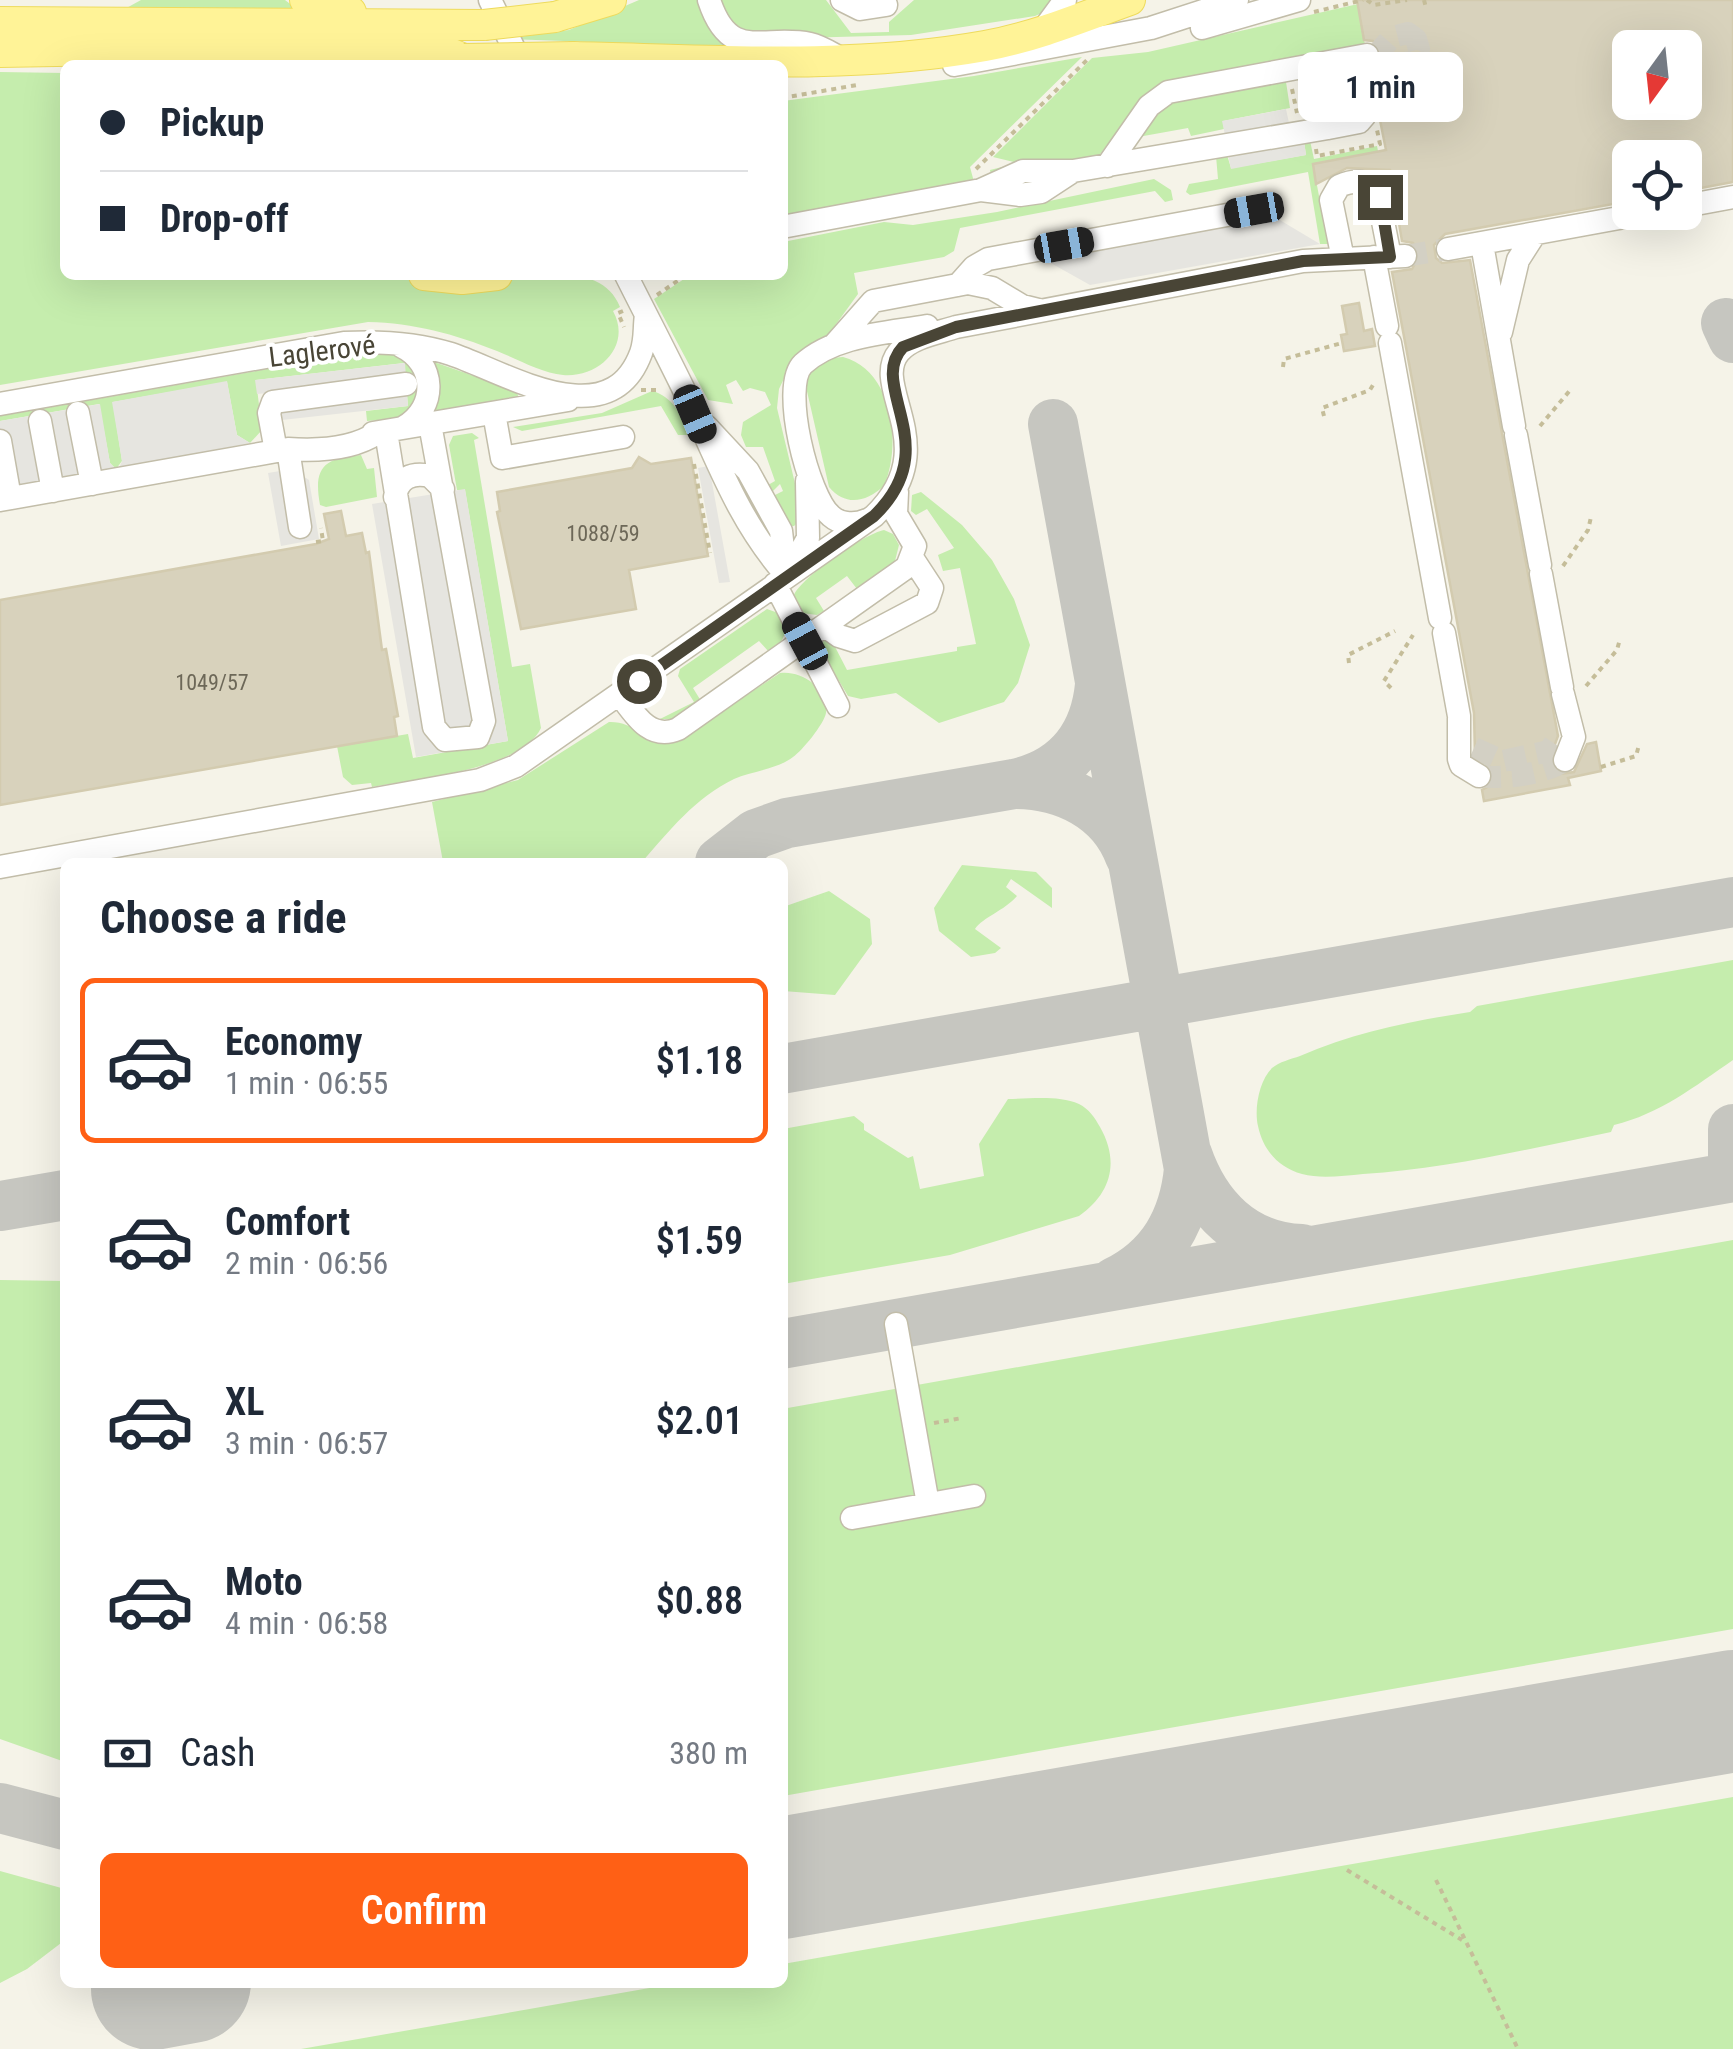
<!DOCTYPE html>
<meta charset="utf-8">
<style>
body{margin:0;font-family:"Roboto Condensed",sans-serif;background:#f2f2f3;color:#1f2937;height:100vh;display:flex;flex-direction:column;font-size:38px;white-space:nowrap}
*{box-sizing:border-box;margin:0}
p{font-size:32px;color:#747a83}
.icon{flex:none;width:55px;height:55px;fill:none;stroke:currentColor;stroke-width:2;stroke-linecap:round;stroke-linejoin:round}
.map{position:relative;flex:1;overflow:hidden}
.panel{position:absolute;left:60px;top:858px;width:728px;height:1130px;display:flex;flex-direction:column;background:#fff;border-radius:15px;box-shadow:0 10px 40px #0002}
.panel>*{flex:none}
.banner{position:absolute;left:60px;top:60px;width:728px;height:220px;border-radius:15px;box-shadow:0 10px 40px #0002;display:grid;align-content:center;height:220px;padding:0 40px;background:#fff}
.needle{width:65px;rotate:195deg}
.fabs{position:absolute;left:1612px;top:30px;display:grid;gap:20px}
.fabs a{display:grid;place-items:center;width:90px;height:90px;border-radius:15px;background:#fff;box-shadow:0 10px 40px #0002;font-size:50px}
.end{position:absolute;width:45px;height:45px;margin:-22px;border:12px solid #494536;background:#fff;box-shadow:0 0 0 5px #fff}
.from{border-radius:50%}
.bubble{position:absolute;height:70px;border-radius:15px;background:#fff;box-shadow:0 10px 40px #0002;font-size:32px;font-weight:600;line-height:70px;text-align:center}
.car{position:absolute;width:30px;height:60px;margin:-30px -15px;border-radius:12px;box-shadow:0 0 8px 2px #0007;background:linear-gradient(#222 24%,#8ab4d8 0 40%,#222 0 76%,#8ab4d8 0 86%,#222 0)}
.banner b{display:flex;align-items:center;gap:35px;height:95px;font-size:38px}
.banner b+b{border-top:2px solid #e0e1e3}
.banner i{width:25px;height:25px;background:#1f2937}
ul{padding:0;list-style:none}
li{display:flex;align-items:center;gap:30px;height:165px;margin:0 20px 15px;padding:0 20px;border:5px solid transparent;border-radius:15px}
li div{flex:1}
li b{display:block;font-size:38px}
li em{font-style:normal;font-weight:600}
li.active{border-color:#ff6015}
li>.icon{width:90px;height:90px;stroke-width:1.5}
h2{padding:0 40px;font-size:45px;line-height:120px}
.pay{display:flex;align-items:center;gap:25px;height:110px;padding:0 40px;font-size:38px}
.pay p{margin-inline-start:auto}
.action{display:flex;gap:20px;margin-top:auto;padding:20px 40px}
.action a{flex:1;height:115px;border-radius:15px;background:#ff6015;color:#fff;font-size:40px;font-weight:600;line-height:115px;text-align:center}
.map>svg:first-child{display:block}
</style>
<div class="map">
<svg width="1733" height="2049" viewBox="0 0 1733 2049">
<rect width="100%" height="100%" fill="#f5f3e8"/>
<path fill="#c5edad" d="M141 0H285L298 10 121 11Z
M639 0H701L732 47 505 39 569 30Z
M718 0H826L851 33 889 32V22L914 0H1052L1042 13 1035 16 911 35 762 39 736 28Z
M1358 4 1365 45 1160 84 1143 98 1097 158 1053 160 991 176 990 170 1018 163 993 157 1092 58 1148 52Z
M1082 57 970 167 974 182 783 217V101L974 76Z
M1348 68 1286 82 1290 108 1223 121 1224 129 1191 136 1188 128 1138 137 1169 102Z
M0 72 65 73V275H403C420 280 438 285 456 285 504 285 597 250 620 307L613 311C632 345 600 378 563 375 542 373 517 359 497 351 454 334 414 323 368 322L0 385Z
M1309 136 1314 159 1377 146 1378 151 1313 164 1328 244H1320L1308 172 1190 195 1186 192 1189 184 1218 179 1216 156 1227 155 1231 168 1306 155 1304 141Z
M1154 179 1171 190 1173 200 1165 202 1155 191 960 228 954 251 944 257 854 273 858 294 826 338 791 364 779 389 777 408 803 517 794 526H789L773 496 783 491 780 484 772 492 768 485 775 481 763 447H746L741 435 743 422 771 405 765 392 750 388 743 391 736 380 726 385 733 404 708 400 654 299 690 275H782L783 242 884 222 913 225 997 212Z
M394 354 418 372 420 396 402 418 367 421 366 411 408 406 404 363 256 380 262 430 250 443 237 435 227 382 113 402 122 461 116 469 110 463 99 404 0 421V416L341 356Z
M843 357C893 370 902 444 884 486 866 502 846 507 829 487L806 387C808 367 824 358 843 357Z
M431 361 517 391 518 396 430 413Z
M652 391C672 396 683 415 687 435H678L661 406 522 431 513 427 602 413Z
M472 433 479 438 474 440 512 667 530 664 541 728C521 770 414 779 372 787L371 783 352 785 343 777 337 746 408 734 413 758 508 741 465 490H457L449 445 453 436Z
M361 455 367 469 374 468 377 497 326 507 320 505C313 467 324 458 361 455Z
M921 492 962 525 992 560 1014 599 1030 645 1018 683 1004 702 939 723 896 693 861 699 848 696 820 649 825 638 832 641 847 670 957 651V647L976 644 960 568 943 571 938 555 954 548 927 509 916 515 911 511 912 495Z
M884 530 893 534 899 545 895 561 857 589 847 576 816 598 824 611 817 615 802 613 794 595C802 577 864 534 884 530Z
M767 609 781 614C790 630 784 643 769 652L759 641 693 688 701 701 676 719H660L694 702 678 676 680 669Z
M780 673C801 670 829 688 826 713 824 724 802 751 793 757 778 769 752 771 734 779 695 798 670 830 642 862H443L432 802 518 780 609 722C634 721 651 744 676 742Z
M962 865 1036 872 1052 888V908L1011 879 1006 887 1017 896C1004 911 983 917 975 929L1001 948 995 953 971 957 939 931 934 908Z
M829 891 870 919 872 944 835 995 783 991V907Z
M1733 960V1060C1695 1086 1660 1114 1614 1125L1611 1132C1528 1149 1447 1169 1363 1174 1343 1176 1320 1179 1302 1174 1278 1167 1263 1150 1258 1126 1254 1109 1259 1081 1272 1068 1279 1062 1291 1059 1300 1056 1355 1032 1411 1021 1470 1012L1477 1006Z
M1008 1099C1030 1099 1058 1095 1079 1104 1089 1109 1095 1118 1100 1127 1120 1162 1111 1194 1079 1216L950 1255 783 1284V1129L854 1116 864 1124V1130L908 1158 913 1156 920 1189 984 1176 979 1144Z
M1733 1240V1629L783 1796 782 1409Z
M0 1280 65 1281V1762L0 1739Z
M1733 1797V2049H301L678 1983 782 1982 783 1964Z
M0 1871 65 1889V1940L27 1969 0 1983Z"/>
<path fill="#e6e5e0" d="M1286 109 1289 123 1225 135 1222 121Z
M1304 141 1306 155 1231 169 1228 155Z
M1273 216 1320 244 1090 285 1040 257Z
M405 363 408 406 282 420 278 392 257 394 255 380Z
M227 381 237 435 250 443 119 468 122 461 112 402Z
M100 404 110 463 116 469 0 488V421Z
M709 466 730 582 719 583 698 468Z
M292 469 309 480 319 539 281 546 268 473Z
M465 489 508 741 416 757 372 504Z"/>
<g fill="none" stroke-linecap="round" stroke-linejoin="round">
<path stroke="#c6c6c0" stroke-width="50" d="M1726 323 1733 338
M1053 424 1189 1169C1184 1220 1162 1259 1115 1282
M1014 784C1064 784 1112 807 1130 856
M720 862 756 834 787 823 1014 784C1067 773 1095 737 1100 685
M782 1069 1733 902
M1733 1129V1156
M1187 1154C1205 1207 1243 1247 1302 1249
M0 1206 65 1195
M782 1344 1733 1177
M0 1808 65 1825"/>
<path stroke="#c6c6c0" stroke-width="122" d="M782 1878 1733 1711
M152 1989 190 1982"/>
</g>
<path fill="#d8d2bc" stroke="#d3cbaf" stroke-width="2.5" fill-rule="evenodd" d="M1357 0H1733V182L1685 191V158H1630V201L1445 234 1434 245 1436 258 1442 263 1470 260 1558 736 1551 755 1553 769 1560 774 1574 772 1587 744 1596 742 1601 771 1568 778 1570 785 1484 801 1482 790 1491 785 1494 775 1488 764 1475 756 1474 713 1392 272 1412 269 1420 254 1413 243 1402 241 1390 170 1347 168 1316 184 1313 164 1386 150 1370 70 1381 61V51L1373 41 1364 40ZM1630 48H1685V102H1630Z
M1359 303 1364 331 1372 329 1375 346 1344 351 1341 335 1347 334 1342 306Z
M639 457 651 464 691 458 708 556 629 570 636 609 521 629 497 512 500 511 497 492 632 468Z
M341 511 346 536 362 533 366 553 369 552 382 650 386 649 398 716 394 717 397 736 0 805V600L316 544 329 539 324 514Z"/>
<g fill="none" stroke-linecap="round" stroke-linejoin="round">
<path stroke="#d3d0c4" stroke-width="22" stroke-dasharray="22 11" stroke-linecap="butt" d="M1408 33 1416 39 1419 49 1412 62 1397 64 1378 53 1392 37Z
M1405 256 1448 249
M1474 748 1503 761 1549 751 1560 735
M1479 776C1504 779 1544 775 1565 760"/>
<defs>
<path id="minor" d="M490 0 522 65
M709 0C730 64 763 34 810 44 820 46 831 53 840 58
M842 0 860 9 886 5
M1202 28 1299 0
M1043 30 1065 0
M954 65 1151 28 1237 0
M1107 166 1149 106 1168 92 1367 55
M981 190 1023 171H1073L1328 128 1359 122 1365 115 1356 86 1327 93 1332 122 1328 128
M1685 206 1733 197
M782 227 981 190 1020 195 1041 192 1073 171
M1482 244 1514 426
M1448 249 1652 212
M1374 257 1387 326
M1343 259 1331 200 1339 186C1353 180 1367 179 1377 191L1390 257
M626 275C649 321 674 368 696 415 722 473 744 528 787 576
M958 285 974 267 988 259 1254 210
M1501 332 1518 260 1534 235
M1390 343 1440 618
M834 345 873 301 968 283 992 288 1022 306 1038 310
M401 346C436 363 438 407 404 427
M0 404 344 343C381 341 416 343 451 354 505 372 609 439 641 353 646 340 644 328 646 315
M78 413 92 484
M494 413 502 458 623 437
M40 421 53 491
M707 427 748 471 781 531 786 576
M386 432 434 727 445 740 478 737 484 721 430 424
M373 433 568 400
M1516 435 1540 565
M0 441 10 498
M288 449 300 527
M276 451 269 413 273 402 406 384
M395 497C398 478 412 472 430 476L443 489
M0 500 288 449C317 451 353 449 377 433
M867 520C856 525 841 525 831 516 808 497 780 386 803 364 835 335 887 333 927 326
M791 569 808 538 807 481
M1541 574 1562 687
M775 584 838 706
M825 626 839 636 855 641 927 603 932 588 913 559
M1444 633 1459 716V759L1461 765 1479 776
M1563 694 1574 737 1565 760
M620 695C635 715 650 741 678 729L907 567 915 546 896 514 897 492
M0 867 480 780 516 766 874 516C946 447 869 387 899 352 912 337 938 333 956 327L1303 261 1405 256
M896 1324 928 1504
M852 1518 974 1496"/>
<path id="major" d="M305 0 351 12
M555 17 611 0
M0 22 484 25
M0 52 113 50 138 46 442 50 464 59
M574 57C710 60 851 70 985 46 1035 37 1083 17 1130 0
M424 275 462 279 497 275"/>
</defs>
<use href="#minor" stroke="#c2bda9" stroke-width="25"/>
<use href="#major" stroke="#eedb5d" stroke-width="32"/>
<path stroke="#c5bd99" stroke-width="4" stroke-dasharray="5 5" stroke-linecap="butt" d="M1367 0 1374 5 1407 0
M1424 0 1426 8
M1314 12 1363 0
M1292 89 1297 113
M782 98 857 85
M1316 149 1317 156 1380 144 1377 130
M976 169 1087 60
M657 295 686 275
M623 311 618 313 624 327
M1283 367 1284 359 1342 343
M641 390H661
M1324 416 1322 408 1370 390 1373 385
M1540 426 1572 388
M694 464 710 553
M316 542 323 541 321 528
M1563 566 1588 530 1591 517
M1349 663 1348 655 1395 631
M1586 686 1617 650 1620 639
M1391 688 1384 681 1413 635
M1601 767 1636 756 1639 745
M934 1423 962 1418
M1347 1870 1462 1940
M1436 1880 1518 2049"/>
<use href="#minor" stroke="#fff" stroke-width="22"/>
<use href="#major" stroke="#fff397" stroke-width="30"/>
<defs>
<path id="major-bridge" d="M484 25 555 17
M464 59 574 57"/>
</defs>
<use href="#major-bridge" stroke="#eedb5d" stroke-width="32" stroke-linecap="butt"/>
<path stroke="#c5bd99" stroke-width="4" stroke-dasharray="5 5" stroke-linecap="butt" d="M1360 210V213L1396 206"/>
<use href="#major-bridge" stroke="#fff397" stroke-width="30"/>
</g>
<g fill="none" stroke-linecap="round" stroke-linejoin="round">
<path stroke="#494536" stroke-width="12" d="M639 681 874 516C947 446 866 386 903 347L956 327 1266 268 1303 261 1390 257 1380 197"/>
</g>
<g text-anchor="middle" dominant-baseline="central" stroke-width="8" stroke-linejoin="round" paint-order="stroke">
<g font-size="22" fill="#6d6858">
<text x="603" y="533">1088/59</text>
<text x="212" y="682">1049/57</text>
</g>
<g font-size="28" fill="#494536" stroke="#fff">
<text transform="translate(322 351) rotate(-7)">Laglerové</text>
</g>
</g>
</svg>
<div class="fabs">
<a><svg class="needle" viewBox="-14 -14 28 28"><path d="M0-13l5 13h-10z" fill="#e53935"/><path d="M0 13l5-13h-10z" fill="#747a83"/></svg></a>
<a><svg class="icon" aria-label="locate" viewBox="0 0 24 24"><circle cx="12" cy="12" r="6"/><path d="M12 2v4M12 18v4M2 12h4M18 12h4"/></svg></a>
</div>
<i class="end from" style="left:639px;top:681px"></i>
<i class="end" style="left:1380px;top:197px"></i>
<div class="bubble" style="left:1298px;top:52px;width:165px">1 min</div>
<i class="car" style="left:1254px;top:210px;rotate:260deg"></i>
<i class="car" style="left:1064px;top:245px;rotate:80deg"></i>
<i class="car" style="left:695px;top:414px;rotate:157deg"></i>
<i class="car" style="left:805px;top:641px;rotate:332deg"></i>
<div class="banner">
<b><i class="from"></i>Pickup</b>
<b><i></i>Drop-off</b>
</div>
<section class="panel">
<h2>Choose a ride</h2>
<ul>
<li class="active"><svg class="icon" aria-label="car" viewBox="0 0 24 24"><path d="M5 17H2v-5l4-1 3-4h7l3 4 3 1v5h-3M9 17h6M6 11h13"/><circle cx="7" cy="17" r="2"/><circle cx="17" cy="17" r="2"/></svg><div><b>Economy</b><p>1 min · 06:55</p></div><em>$1.18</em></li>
<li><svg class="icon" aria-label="car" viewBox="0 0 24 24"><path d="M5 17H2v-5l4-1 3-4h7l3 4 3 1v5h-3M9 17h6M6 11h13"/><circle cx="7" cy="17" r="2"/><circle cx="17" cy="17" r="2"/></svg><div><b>Comfort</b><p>2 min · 06:56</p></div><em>$1.59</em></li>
<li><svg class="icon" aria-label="car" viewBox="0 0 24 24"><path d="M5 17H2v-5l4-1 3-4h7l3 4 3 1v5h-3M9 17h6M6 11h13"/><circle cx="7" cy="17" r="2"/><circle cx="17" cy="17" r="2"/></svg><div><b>XL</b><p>3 min · 06:57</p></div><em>$2.01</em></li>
<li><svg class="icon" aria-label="car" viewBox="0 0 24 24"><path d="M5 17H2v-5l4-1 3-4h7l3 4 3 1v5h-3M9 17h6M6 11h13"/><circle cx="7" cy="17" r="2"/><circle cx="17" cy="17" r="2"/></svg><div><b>Moto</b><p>4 min · 06:58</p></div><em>$0.88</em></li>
</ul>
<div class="pay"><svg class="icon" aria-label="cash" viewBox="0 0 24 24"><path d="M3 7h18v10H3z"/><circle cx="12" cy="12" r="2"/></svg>Cash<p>380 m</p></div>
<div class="action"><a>Confirm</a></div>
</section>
</div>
